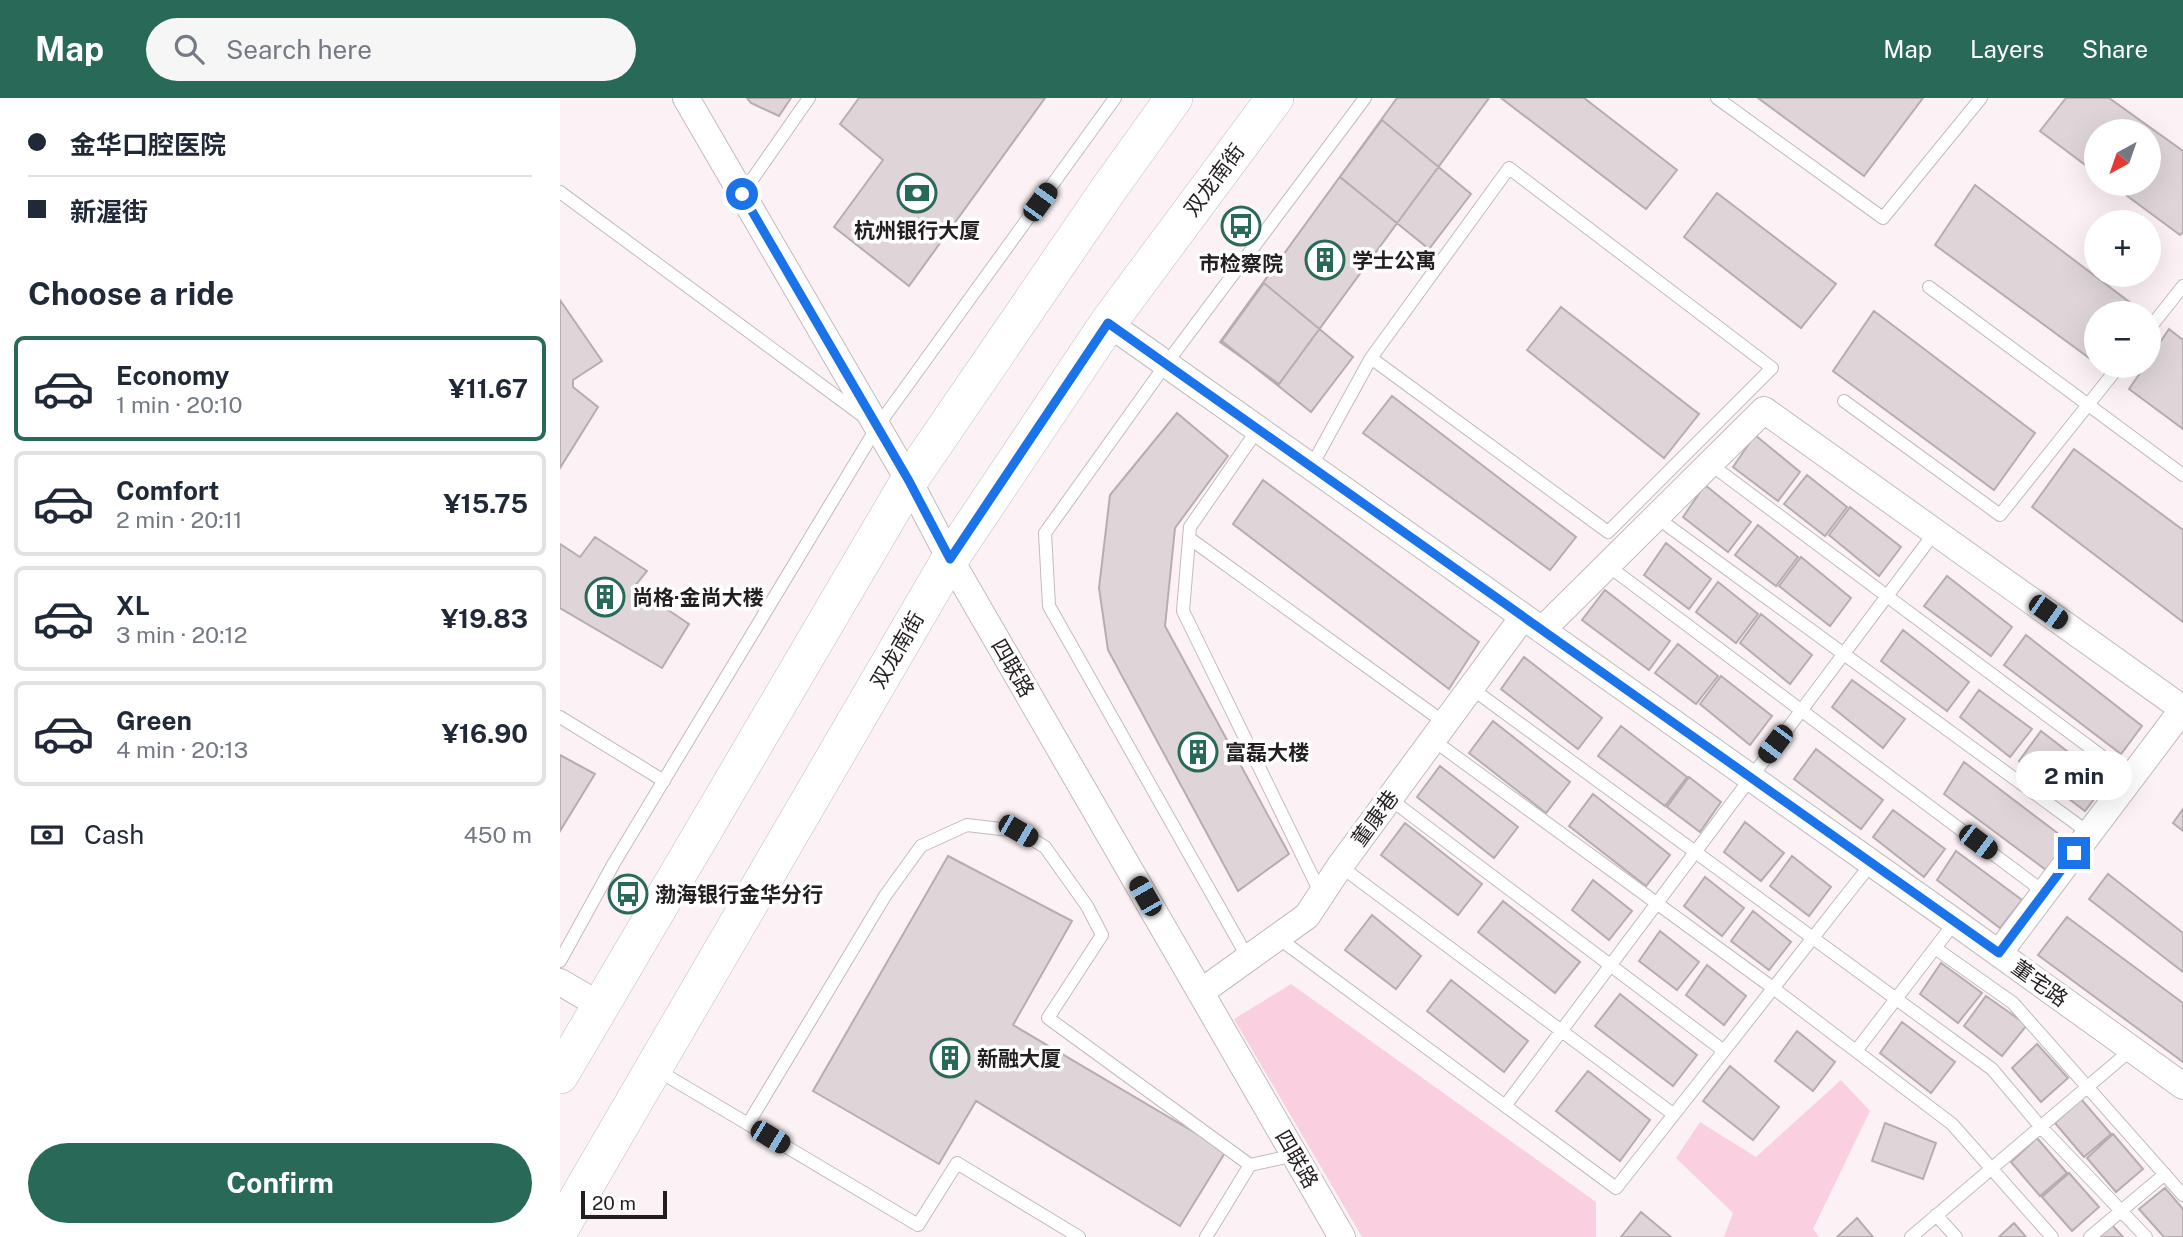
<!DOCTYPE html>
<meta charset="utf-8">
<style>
body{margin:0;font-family:"Public Sans","Noto Sans SC",sans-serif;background:#f6f6f7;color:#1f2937;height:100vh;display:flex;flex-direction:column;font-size:26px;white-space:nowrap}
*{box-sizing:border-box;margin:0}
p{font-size:23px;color:#747a83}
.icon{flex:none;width:38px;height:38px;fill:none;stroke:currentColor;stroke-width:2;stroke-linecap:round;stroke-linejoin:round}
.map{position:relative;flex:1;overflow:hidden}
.details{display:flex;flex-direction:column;background:#fff;width:560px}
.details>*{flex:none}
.hud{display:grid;align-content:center;height:154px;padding:0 28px;background:#fff}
.needle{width:46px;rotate:220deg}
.buttons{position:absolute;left:1524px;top:21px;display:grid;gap:14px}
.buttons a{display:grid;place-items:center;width:77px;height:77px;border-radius:50%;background:#fff;box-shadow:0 7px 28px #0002;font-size:35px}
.scale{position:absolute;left:21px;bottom:18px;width:86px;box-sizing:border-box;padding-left:7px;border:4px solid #231f20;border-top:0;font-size:19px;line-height:24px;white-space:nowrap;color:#231f20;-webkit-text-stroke:5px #fff;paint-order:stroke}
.end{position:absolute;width:32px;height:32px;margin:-16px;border:9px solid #1a73e8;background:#fff;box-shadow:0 0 0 4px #fff}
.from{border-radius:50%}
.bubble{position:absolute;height:49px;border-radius:24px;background:#fff;box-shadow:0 7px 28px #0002;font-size:23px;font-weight:700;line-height:49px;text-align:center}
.car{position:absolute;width:21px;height:42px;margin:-21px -10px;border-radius:9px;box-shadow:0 0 5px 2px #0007;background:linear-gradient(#222 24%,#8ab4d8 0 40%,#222 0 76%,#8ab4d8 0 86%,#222 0)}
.hud b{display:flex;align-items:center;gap:24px;height:66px;font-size:26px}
.hud b+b{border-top:2px solid #e0e1e3}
.hud i{width:18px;height:18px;background:#1f2937}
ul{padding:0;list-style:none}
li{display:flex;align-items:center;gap:21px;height:105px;margin:0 14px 10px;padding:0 14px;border:4px solid #e0e1e3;border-radius:10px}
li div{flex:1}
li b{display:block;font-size:26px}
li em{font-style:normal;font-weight:700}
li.active{border-color:#286957}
li>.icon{width:63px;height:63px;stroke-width:1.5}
h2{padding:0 28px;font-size:32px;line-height:84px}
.pay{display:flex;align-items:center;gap:18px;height:77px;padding:0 28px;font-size:26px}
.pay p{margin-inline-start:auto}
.button{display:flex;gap:14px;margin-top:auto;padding:14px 28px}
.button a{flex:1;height:80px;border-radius:42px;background:#286957;color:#fff;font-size:28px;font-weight:700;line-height:80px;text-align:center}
header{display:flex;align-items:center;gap:42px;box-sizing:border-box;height:98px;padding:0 35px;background:#286957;color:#fff}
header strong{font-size:33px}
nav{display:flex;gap:38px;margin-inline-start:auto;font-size:24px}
.search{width:490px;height:63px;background:#f6f6f7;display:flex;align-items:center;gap:18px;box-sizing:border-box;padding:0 24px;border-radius:38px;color:#747a83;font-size:26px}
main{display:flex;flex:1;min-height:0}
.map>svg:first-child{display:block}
</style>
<header>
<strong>Map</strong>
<div class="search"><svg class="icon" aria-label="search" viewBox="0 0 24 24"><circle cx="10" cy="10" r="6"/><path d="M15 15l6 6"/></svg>Search here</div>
<nav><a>Map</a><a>Layers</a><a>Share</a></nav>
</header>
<main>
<section class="details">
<div class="hud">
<b><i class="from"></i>金华口腔医院</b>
<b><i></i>新渥街</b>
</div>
<h2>Choose a ride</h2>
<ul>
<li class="active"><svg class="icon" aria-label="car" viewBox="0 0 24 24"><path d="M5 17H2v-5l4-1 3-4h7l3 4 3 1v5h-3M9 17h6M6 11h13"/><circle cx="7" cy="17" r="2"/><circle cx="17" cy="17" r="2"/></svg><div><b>Economy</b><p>1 min · 20:10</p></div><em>¥11.67</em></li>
<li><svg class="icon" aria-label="car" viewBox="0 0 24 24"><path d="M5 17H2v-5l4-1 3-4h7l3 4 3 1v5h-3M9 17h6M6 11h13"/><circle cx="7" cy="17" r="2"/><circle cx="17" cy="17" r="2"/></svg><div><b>Comfort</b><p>2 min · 20:11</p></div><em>¥15.75</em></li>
<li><svg class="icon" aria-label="car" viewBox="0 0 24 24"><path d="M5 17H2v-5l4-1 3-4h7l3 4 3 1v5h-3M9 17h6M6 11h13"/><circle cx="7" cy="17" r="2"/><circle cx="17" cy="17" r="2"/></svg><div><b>XL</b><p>3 min · 20:12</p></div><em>¥19.83</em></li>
<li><svg class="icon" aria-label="car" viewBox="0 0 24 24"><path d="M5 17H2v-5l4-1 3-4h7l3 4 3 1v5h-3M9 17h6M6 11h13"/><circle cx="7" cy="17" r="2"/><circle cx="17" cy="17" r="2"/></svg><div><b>Green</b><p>4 min · 20:13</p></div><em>¥16.90</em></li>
</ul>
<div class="pay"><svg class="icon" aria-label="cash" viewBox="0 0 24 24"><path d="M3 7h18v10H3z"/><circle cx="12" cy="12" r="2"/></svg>Cash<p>450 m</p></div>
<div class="button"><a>Confirm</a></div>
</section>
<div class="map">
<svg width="1623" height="1139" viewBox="0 0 1623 1139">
<rect width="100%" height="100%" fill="#fcf2f6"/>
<path fill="#fad0e0" d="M731 886 1036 1104V1139H802L674 921Z
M1281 982 1310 1013 1253 1131 1259 1139H1164L1173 1115 1116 1060 1140 1024 1196 1059Z"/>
<path fill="#dfd5d9" stroke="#b7adb1" stroke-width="2" d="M187 0H231L219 18 191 5Z
M299 0H485L349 188 274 129 323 62 280 26Z
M837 0H929L719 286 660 244Z
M941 0H1024L1117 72 1086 111Z
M1198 0H1363L1304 78Z
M1506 0H1549L1623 53V134L1620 137 1551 86H1589V33H1536V75L1480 33Z
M822 22 911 96 869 151 780 79Z
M1415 87 1576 209 1572 215H1536V265L1375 147Z
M1157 95 1276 186 1241 230 1124 139Z
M704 185 793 259 751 314 662 243Z
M0 202 42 263 13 282V289L38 309 0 370Z
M1001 209 1139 316 1104 360 967 252Z
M1314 213 1475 335 1434 392 1273 273Z
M1609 231 1623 242V331L1569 291 1585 268H1589V261Z
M832 298 1016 439 990 472 803 335Z
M617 315 668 358 615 430 605 528 729 756 678 793 548 552 539 490 550 397Z
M1195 337 1240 374 1218 403 1173 369Z
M1514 351 1623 432V524L1472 409Z
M1247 377 1287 409 1265 438 1224 406Z
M703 382 919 544 889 591 673 426Z
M1145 387 1191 424 1168 454 1123 419Z
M1290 409 1341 449 1319 478 1269 437Z
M1198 427 1238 459 1216 488 1175 457Z
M35 439 87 473 74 489 129 526 102 570 0 510V446L20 459Z
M1106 445 1151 481 1129 511 1084 477Z
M1241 459 1291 500 1270 528 1219 488Z
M1387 478 1452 529 1431 558 1364 508Z
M1158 484 1198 516 1176 545 1136 514Z
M1045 492 1110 543 1089 572 1022 522Z
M1201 516 1252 557 1230 586 1180 545Z
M1343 532 1409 584 1387 613 1321 563Z
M1466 537 1582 628 1561 656 1444 567Z
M1118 546 1158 578 1136 606 1095 575Z
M964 559 1042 620 1018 651 941 591Z
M1161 578 1212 618 1190 647 1140 606Z
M1292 582 1345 621 1323 650 1272 609Z
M1419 592 1472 631 1450 659 1400 619Z
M933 623 1010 684 986 715 909 655Z
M1061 628 1127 679 1105 708 1038 658Z
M1481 633 1547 684 1525 713 1459 663Z
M1256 651 1323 702 1301 731 1234 681Z
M0 657 35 676 0 733Z
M1404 664 1508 743 1486 772 1384 696Z
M880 668 958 729 934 760 857 699Z
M1129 679 1161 704 1140 734 1107 709Z
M1033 696 1110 757 1086 788 1009 728Z
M1623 711V733L1613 725Z
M1333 712 1385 751 1364 779 1313 739Z
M1185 724 1224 755 1201 783 1164 754Z
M845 725 922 786 898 817 821 757Z
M1396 753 1462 802 1440 830 1377 782Z
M388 758 512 823 453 927 666 1053 620 1128 416 1003 379 1066 253 993Z
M1232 758 1271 789 1249 818 1210 788Z
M1548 776 1623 835V874L1529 801Z
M1145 779 1184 810 1162 838 1124 808Z
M1033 782 1072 813 1049 842 1012 812Z
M943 803 1020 864 995 895 918 834Z
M1193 813 1231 844 1209 872 1171 843Z
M812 817 861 858 836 891 785 852Z
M1507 819 1623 905V964L1478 857Z
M1100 833 1139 864 1117 892 1079 863Z
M1381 865 1422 895 1398 925 1360 896Z
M1147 867 1186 898 1164 927 1126 897Z
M891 882 968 943 944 974 867 913Z
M1060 896 1137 957 1113 988 1035 928Z
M1426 898 1467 927 1442 958 1404 928Z
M1342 924 1395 964 1371 995 1320 955Z
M1237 933 1275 964 1253 993 1215 963Z
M1477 946 1508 980 1481 1004 1452 970Z
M1170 968 1219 1009 1193 1042 1143 1003Z
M1028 973 1090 1022 1060 1063 996 1013Z
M1521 1001 1551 1036 1524 1059 1495 1025Z
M1325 1025 1376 1045 1363 1081 1312 1063Z
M1553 1036 1583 1071 1556 1094 1527 1060Z
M1477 1040 1507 1075 1480 1098 1451 1064Z
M1509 1075 1539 1109 1512 1133 1482 1099Z
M1605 1090 1623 1111V1139H1604L1579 1111Z
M1081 1114 1111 1139H1061Z
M1297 1120 1313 1139H1277Z
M1454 1125 1466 1139H1439Z
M1551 1126 1563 1139H1538Z"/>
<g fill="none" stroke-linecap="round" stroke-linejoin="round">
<defs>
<path id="service" d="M1157 0 1323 120 1421 0
M0 94 303 318
M182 96 249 0
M1369 189 1623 377
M1589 231 1623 188
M1284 303 1440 417 1559 268
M698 331 630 429 623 513 761 796
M1150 366 1571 680
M751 369 811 260 949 70 1212 270 1048 434 811 260
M1096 419 1529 735
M629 440 885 625
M1047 467 1484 794
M911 590 1432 971 1480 1028 1586 1139
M0 619 104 683
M873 642 1213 890 1392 1026 1492 1139
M830 701 1164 953
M780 768 1113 1016
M717 839 1056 1090 1311 766
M1375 850 1453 905 1623 1097
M688 860 489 508 485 435 606 266 805 0
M0 863 54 765 317 329 555 0
M1296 953 1395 824
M97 972 188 1026 325 798 361 748 407 727 458 733 485 749 527 808 542 837 488 920 690 1067 735 1057
M945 1008 1375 434
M188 1026 358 1127 397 1065 519 1139
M1376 1117 1396 1139
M646 1139 690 1067
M1351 1139 1572 951
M1530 1139 1605 1076"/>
<path id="minor" d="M126 0 349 383 390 461 782 1139
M548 225 1395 824 1623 988
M982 532 1204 312 1623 611
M1439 855 1623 611
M0 884 41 908
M641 894 747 818 780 768 963 519"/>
<path id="secondary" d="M0 977 349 383 546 95 614 0
M0 1131 390 461 548 225 715 0"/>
</defs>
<use href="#service" stroke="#c3babd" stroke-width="14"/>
<use href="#minor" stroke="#c3babd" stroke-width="28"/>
<use href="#secondary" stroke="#c3babd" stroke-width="38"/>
<use href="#service" stroke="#fff" stroke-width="12"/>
<use href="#minor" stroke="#fff" stroke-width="26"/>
<use href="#secondary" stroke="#fff" stroke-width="37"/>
</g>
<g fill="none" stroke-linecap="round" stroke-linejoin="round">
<path stroke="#1a73e8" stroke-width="9" d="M182 96 349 383 390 461 548 225 1439 855 1514 755"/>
</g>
<defs>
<symbol id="bank-ring" viewBox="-11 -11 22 22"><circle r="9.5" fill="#fff" stroke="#286957" stroke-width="1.5"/><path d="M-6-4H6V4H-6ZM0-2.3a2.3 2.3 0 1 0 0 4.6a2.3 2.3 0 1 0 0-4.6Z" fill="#286957"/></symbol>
<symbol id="bus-ring" viewBox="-11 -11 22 22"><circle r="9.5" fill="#fff" stroke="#286957" stroke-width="1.5"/><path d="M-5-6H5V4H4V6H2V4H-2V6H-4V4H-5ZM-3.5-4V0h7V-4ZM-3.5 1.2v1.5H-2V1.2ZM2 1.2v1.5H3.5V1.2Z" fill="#286957"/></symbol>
<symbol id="building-ring" viewBox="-11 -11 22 22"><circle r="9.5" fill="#fff" stroke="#286957" stroke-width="1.5"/><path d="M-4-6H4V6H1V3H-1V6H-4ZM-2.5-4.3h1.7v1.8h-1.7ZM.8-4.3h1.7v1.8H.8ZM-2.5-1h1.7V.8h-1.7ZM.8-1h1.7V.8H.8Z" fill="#286957"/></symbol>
</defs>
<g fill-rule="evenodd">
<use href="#bank-ring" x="335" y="73" width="44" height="44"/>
<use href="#bus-ring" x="659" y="106" width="44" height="44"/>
<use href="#building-ring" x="743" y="140" width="44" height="44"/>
<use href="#building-ring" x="23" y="477" width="44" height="44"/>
<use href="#building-ring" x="616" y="632" width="44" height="44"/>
<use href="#bus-ring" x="46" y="774" width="44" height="44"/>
<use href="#building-ring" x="368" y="938" width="44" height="44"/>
</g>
<g text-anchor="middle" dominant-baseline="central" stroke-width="7" stroke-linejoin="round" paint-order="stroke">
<g font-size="21" fill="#231f20" stroke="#fff">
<text transform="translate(654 82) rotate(-53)">双龙南街</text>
<text transform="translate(337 552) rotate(-60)">双龙南街</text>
<text transform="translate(453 570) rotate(60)">四联路</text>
<text transform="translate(815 720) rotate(-54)">董康巷</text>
<text transform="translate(1480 885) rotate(36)">董宅路</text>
<text transform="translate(737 1061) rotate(60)">四联路</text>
</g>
<g font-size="21" font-weight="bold" fill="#231f20" stroke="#fff" text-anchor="start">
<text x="357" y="132" text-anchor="middle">杭州银行大厦</text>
<text x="792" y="162">学士公寓</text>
<text x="681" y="165" text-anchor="middle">市检察院</text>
<text x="72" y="499">尚格·金尚大楼</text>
<text x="665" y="654">富磊大楼</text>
<text x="95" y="796">渤海银行金华分行</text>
<text x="417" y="960">新融大厦</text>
</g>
</g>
</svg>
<div class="buttons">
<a><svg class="needle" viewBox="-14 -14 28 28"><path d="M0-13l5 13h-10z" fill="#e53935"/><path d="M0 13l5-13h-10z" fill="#747a83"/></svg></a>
<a>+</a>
<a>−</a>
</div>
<div class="scale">20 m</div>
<i class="end from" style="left:182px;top:96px"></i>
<i class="end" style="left:1514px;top:755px"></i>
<div class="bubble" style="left:1456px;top:653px;width:116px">2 min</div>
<i class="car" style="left:480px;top:104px;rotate:36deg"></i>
<i class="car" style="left:1488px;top:514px;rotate:125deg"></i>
<i class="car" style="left:1215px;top:646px;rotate:217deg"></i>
<i class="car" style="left:458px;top:733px;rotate:120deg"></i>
<i class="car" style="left:1418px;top:744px;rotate:127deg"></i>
<i class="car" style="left:585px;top:798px;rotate:330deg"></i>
<i class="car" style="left:210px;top:1039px;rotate:121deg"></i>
</div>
</main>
